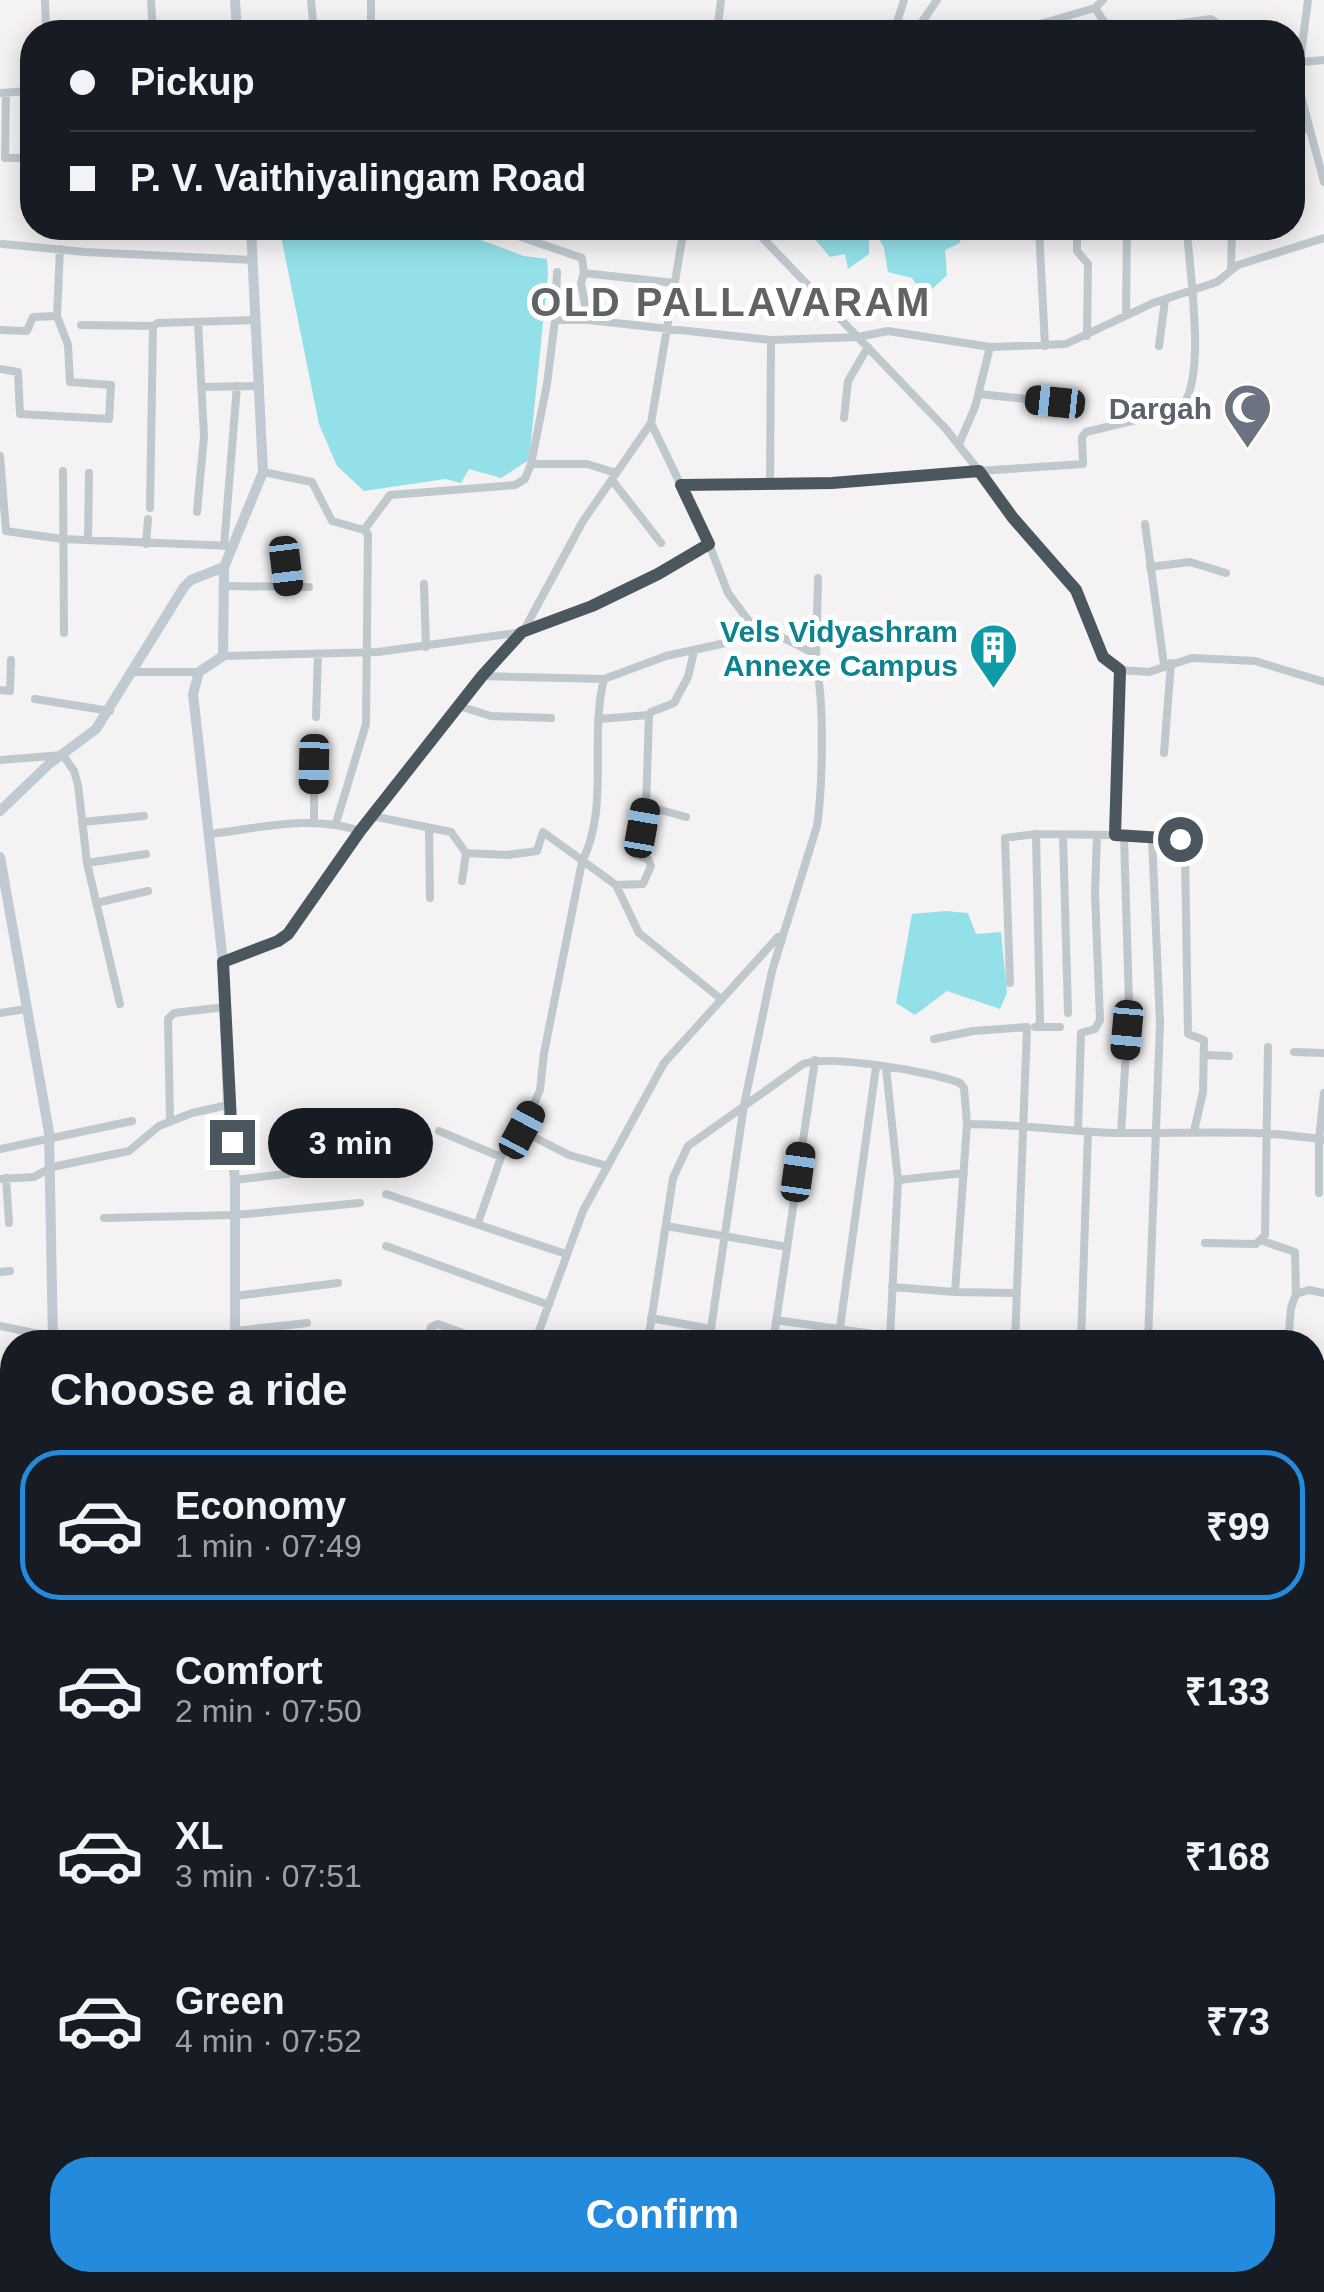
<!DOCTYPE html>
<meta charset="utf-8">
<style>
body{margin:0;font-family:Arial,sans-serif;background:#242831;color:#f1f3f6;height:100vh;display:flex;flex-direction:column;font-size:38px;white-space:nowrap}
*{box-sizing:border-box;margin:0}
p{font-size:32px;color:#9ea1a6}
.icon{flex:none;width:55px;height:55px;fill:none;stroke:currentColor;stroke-width:2;stroke-linecap:round;stroke-linejoin:round}
.map{position:relative;flex:1;overflow:hidden}
.side{position:absolute;left:0px;top:1330px;width:1325px;height:962px;display:flex;flex-direction:column;background:#171b24;border-radius:40px 40px 0 0;box-shadow:0 5px 25px #0003}
.side>*{flex:none}
.banner{position:absolute;left:20px;top:20px;width:1285px;height:220px;border-radius:40px;box-shadow:0 5px 25px #0003;display:grid;align-content:center;height:220px;padding:0 50px;background:#171b24}
.end{position:absolute;width:45px;height:45px;margin:-22px;border:12px solid #4a575f;background:#fff;box-shadow:0 0 0 5px #fff}
.from{border-radius:50%}
.bubble{position:absolute;height:70px;border-radius:35px;background:#171b24;box-shadow:0 5px 25px #0003;font-size:32px;font-weight:700;line-height:70px;text-align:center}
.car{position:absolute;width:30px;height:60px;margin:-30px -15px;border-radius:12px;box-shadow:0 0 8px 2px #0007;background:linear-gradient(#222 24%,#8ab4d8 0 40%,#222 0 76%,#8ab4d8 0 86%,#222 0)}
.banner b{display:flex;align-items:center;gap:35px;height:95px;font-size:38px}
.banner b+b{border-top:2px solid #363941}
.banner i{width:25px;height:25px;background:#f1f3f6}
ul{padding:0;list-style:none}
li{display:flex;align-items:center;gap:30px;height:150px;margin:0 20px 15px;padding:0 30px;border:5px solid transparent;border-radius:40px}
li div{flex:1}
li b{display:block;font-size:38px}
li em{font-style:normal;font-weight:700}
li.current{border-color:#248adc}
li>.icon{width:90px;height:90px;stroke-width:1.5}
h2{padding:0 50px;font-size:45px;line-height:120px}
.action{display:flex;gap:20px;margin-top:auto;padding:20px 50px}
.action a{flex:1;height:115px;border-radius:40px;background:#248adc;color:#fff;font-size:40px;font-weight:700;line-height:115px;text-align:center}
.map>svg:first-child{display:block}
</style>
<div class="map">
<svg width="1324" height="2292" viewBox="0 0 1324 2292">
<rect width="100%" height="100%" fill="#f4f2f2"/>
<path fill="#94e0e8" d="M283 228 454 230 524 256 547 259 548 274 529 460 501 478 469 469 461 483 445 479 364 491 337 466 319 424 281 236Z
M795 228H963L960 243 945 250 947 275 929 292H921L912 278 888 272 884 248 876 233 869 231V254L848 269 845 254 830 257 814 238Z
M946 911 968 913 976 934 1001 932 1007 993 1000 1009 947 991 915 1015 896 1003 912 914Z
M307 2280H435L432 2292H311L306 2287Z
M685 2280H882L924 2292H666Z"/>
<g fill="none" stroke-linecap="round" stroke-linejoin="round">
<path stroke="#bec8cd" stroke-width="8" d="M45 0 46 32
M151 0 153 32
M311 0 314 32
M371 0V32
M1103 0 1095 8 1111 32
M1308 0 1300 62 1301 96 1324 182
M1019 30 1095 8
M577 32 580 28 602 27
M602 32V27L649 30
M648 32H689
M717 32 721 0
M894 32 904 0
M915 32 937 0
M1156 32 1169 25 1211 19 1217 23 1218 32
M1300 62 1324 60
M0 93 32 91
M6 93 5 158H32
M1292 132 1309 129
M495 228 582 258 584 273
M753 228 946 429 979 471 1083 464 1082 437 1086 432 1177 410C1210 391 1188 264 1187 228
M1039 228 1045 346
M1077 228V251L1088 264 1087 336
M613 234 614 228
M3 244 85 252 253 260
M1231 270 1232 228
M1126 315 1127 228
M555 320 557 272
M588 320 581 283 584 273 674 283
M81 325 153 326 158 323 256 320
M0 330 27 331 33 317 57 316
M1159 346 1165 300
M0 369 18 372 20 414 109 419 111 385 70 382 68 345 57 316 60 249
M202 387 260 386
M979 394 1055 402
M844 418 848 381 868 347
M651 423 709 544 728 593 748 620 811 652C827 679 822 792 817 826L772 971 744 1105 709 1342
M959 444 975 407 990 347
M0 456 6 531 62 539 232 546
M531 464H587L616 473
M63 471 64 633
M263 472 312 482 332 521 364 530 368 534 366 724 336 823
M612 480 661 543
M770 484 771 340
M681 485 832 483 979 471 1013 518 1076 590 1103 657 1120 670 1149 672 1192 658 1255 661 1324 682
M150 508 153 326
M197 512 204 436 198 323
M1145 524 1164 665
M364 530 390 495 515 485 525 479 531 464 547 384 555 320H588L771 340 858 337 888 331 990 347 1066 344 1153 303 1217 282 1238 265 1324 238
M88 540 89 473
M146 544 148 519
M284 545 288 587
M224 546 237 386
M1150 567 1190 562 1226 573
M424 584 426 647
M224 586 309 587
M223 656 378 652 523 632 592 606 659 574 709 544
M816 661 818 578
M130 672H199
M482 676 604 679
M0 690 10 691 11 660
M35 699 110 711
M459 706 491 716 551 718
M316 717 318 654
M598 719 649 715 651 712 674 703 688 677 694 651
M1164 753 1171 663
M0 760 63 755 74 771 78 785 87 863 120 1004
M646 806 686 817
M372 816 451 832 466 853 462 881
M82 822 144 816
M314 822V764
M429 828 430 898
M210 834C260 828 312 814 360 831
M1036 834 1040 1023 1037 1027
M1063 835 1068 1013
M1115 835 1120 670
M466 853 507 855 537 851 543 832 616 885 639 933 721 999
M87 863 146 854
M616 885 643 884 651 866 648 859 634 854V850L646 806 649 715
M96 903 148 891
M223 962 278 941 289 934 360 831 482 676 523 632 583 521 651 423 684 228
M1010 983 1005 838 1036 834 1115 835 1182 841 1185 853 1188 1034 1204 1040 1203 1092 1194 1131
M0 1013 26 1009
M1035 1027H1060
M934 1039 973 1031 1027 1027 1015 1342
M1294 1052 1324 1053
M1205 1055 1229 1056
M886 1068 898 1180 890 1337
M170 1121 168 1019 174 1013 225 1007
M967 1124C1018 1124 1064 1131 1114 1133 1184 1134 1255 1128 1324 1140
M439 1131 501 1157
M1078 1131 1081 1033 1095 1029 1100 1020 1095 893 1097 835
M1121 1133 1129 1004 1124 836
M0 1149 132 1121
M608 1166 569 1155 522 1131 540 1090 544 1053 582 862C610 806 589 739 604 679L666 656 730 642 748 620
M6 1178 9 1223
M0 1179 34 1177 52 1167 129 1151 159 1126 192 1113 228 1105
M235 1180 363 1165
M898 1180 964 1173
M1319 1193V1139L1324 1093
M386 1194 566 1254
M104 1218 235 1215 360 1203
M478 1223 508 1137 522 1131
M666 1226 787 1247
M1263 1241 1295 1252 1296 1294
M1205 1243 1256 1244 1265 1235 1268 1047
M386 1246 549 1305
M0 1272 10 1271
M892 1287 955 1292
M235 1296 338 1283
M651 1318 711 1329
M776 1320 928 1342
M0 1326 77 1342
M235 1331 307 1323
M426 1342 431 1327 438 1324 487 1342
M535 1342 583 1211 664 1063 778 937
M648 1342 673 1178 688 1146 803 1064C828 1054 934 1072 960 1083L964 1088 967 1124 955 1292 1016 1293
M773 1342 815 1060
M838 1342 876 1067
M1081 1342 1088 1132
M1148 1342 1160 1023 1152 837
M1288 1342 1291 1308 1296 1294 1309 1290 1324 1293
M1312 1375H1324
M0 1405V1414
M1312 1426 1324 1427
M0 1466 12 1467
M1312 1585 1324 1527
M0 1742 12 1744
M1312 1751 1324 1752
M0 1789 12 1790
M1317 1836 1324 1835
M1312 1891 1324 1894
M1312 1954 1324 1929
M0 1955 12 1958
M1312 2075 1324 2077
M1312 2152 1324 2153
M0 2170H12
M1312 2276 1324 2279
M59 2280 60 2292
M161 2280V2292
M189 2280V2292
M937 2280 959 2292
M511 2292 518 2280
M1125 2292 1131 2280
M1192 2292 1197 2280
M1262 2292 1269 2280"/>
<path stroke="#bfcad2" stroke-width="10" d="M235 0 237 32
M0 811 49 764 96 729 184 587 191 580 224 567
M0 857 49 1132 53 1342
M235 1342V1180L228 1105 223 962 193 694 199 672 223 656 224 567 263 472 251 228
M0 1696 12 1698
M0 1946 12 1920"/>
</g>
<g fill="none" stroke-linecap="round" stroke-linejoin="round">
<path stroke="#4a575f" stroke-width="12" d="M232 1142 223 962 278 941 288 934 360 831 482 676 522 632 592 606 658 574 709 544 681 485 832 483 979 471 1013 518 1076 590 1103 657 1120 670 1115 835 1180 839"/>
</g>
<defs>
<symbol id="mosque-pin" viewBox="-11 -11 22 30"><path d="M0 17L-7.5 6A9.5 9.5 0 1 1 7.5 6Z" fill="#6b7280" stroke="#fff"/><path d="M3.5-4.9A6 6 0 1 0 3.5 4.9A5 5 0 1 1 3.5-4.9Z" fill="#fff"/></symbol>
<symbol id="building-pin" viewBox="-11 -11 22 30"><path d="M0 17L-7.5 6A9.5 9.5 0 1 1 7.5 6Z" fill="#0f9aa8" stroke="#fff"/><path d="M-4-6H4V6H1V3H-1V6H-4ZM-2.5-4.3h1.7v1.8h-1.7ZM.8-4.3h1.7v1.8H.8ZM-2.5-1h1.7V.8h-1.7ZM.8-1h1.7V.8H.8Z" fill="#fff"/></symbol>
</defs>
<g fill-rule="evenodd">
<use href="#mosque-pin" x="1220" y="380" width="55" height="75"/>
<use href="#building-pin" x="966" y="620" width="55" height="75"/>
</g>
<g text-anchor="middle" dominant-baseline="central" stroke-width="10" stroke-linejoin="round" paint-order="stroke">
<g font-size="30" font-weight="bold" fill="#5b616d" stroke="#fff" text-anchor="end">
<text x="1212" y="408">Dargah</text>
</g>
<g font-size="30" font-weight="bold" fill="#0d838f" stroke="#fff" text-anchor="end">
<text x="958" y="631">Vels Vidyashram<tspan x="958" dy="34">Annexe Campus</tspan></text>
</g>
<g font-size="40" font-weight="bold" letter-spacing="2.5" fill="#5f6366" stroke="#fff">
<text x="731" y="302">OLD PALLAVARAM</text>
</g>
</g>
</svg>
<i class="end from" style="left:1180px;top:839px"></i>
<i class="end" style="left:232px;top:1142px"></i>
<div class="bubble" style="left:268px;top:1108px;width:165px">3 min</div>
<i class="car" style="left:1055px;top:402px;rotate:276deg"></i>
<i class="car" style="left:286px;top:566px;rotate:173deg"></i>
<i class="car" style="left:314px;top:764px;rotate:181deg"></i>
<i class="car" style="left:642px;top:828px;rotate:10deg"></i>
<i class="car" style="left:1127px;top:1030px;rotate:185deg"></i>
<i class="car" style="left:522px;top:1130px;rotate:28deg"></i>
<i class="car" style="left:798px;top:1172px;rotate:8deg"></i>
<div class="banner">
<b><i class="from"></i>Pickup</b>
<b><i></i>P. V. Vaithiyalingam Road</b>
</div>
<section class="side">
<h2>Choose a ride</h2>
<ul>
<li class="current"><svg class="icon" aria-label="car" viewBox="0 0 24 24"><path d="M5 17H2v-5l4-1 3-4h7l3 4 3 1v5h-3M9 17h6M6 11h13"/><circle cx="7" cy="17" r="2"/><circle cx="17" cy="17" r="2"/></svg><div><b>Economy</b><p>1 min · 07:49</p></div><em>₹99</em></li>
<li><svg class="icon" aria-label="car" viewBox="0 0 24 24"><path d="M5 17H2v-5l4-1 3-4h7l3 4 3 1v5h-3M9 17h6M6 11h13"/><circle cx="7" cy="17" r="2"/><circle cx="17" cy="17" r="2"/></svg><div><b>Comfort</b><p>2 min · 07:50</p></div><em>₹133</em></li>
<li><svg class="icon" aria-label="car" viewBox="0 0 24 24"><path d="M5 17H2v-5l4-1 3-4h7l3 4 3 1v5h-3M9 17h6M6 11h13"/><circle cx="7" cy="17" r="2"/><circle cx="17" cy="17" r="2"/></svg><div><b>XL</b><p>3 min · 07:51</p></div><em>₹168</em></li>
<li><svg class="icon" aria-label="car" viewBox="0 0 24 24"><path d="M5 17H2v-5l4-1 3-4h7l3 4 3 1v5h-3M9 17h6M6 11h13"/><circle cx="7" cy="17" r="2"/><circle cx="17" cy="17" r="2"/></svg><div><b>Green</b><p>4 min · 07:52</p></div><em>₹73</em></li>
</ul>
<div class="action"><a>Confirm</a></div>
</section>
</div>
